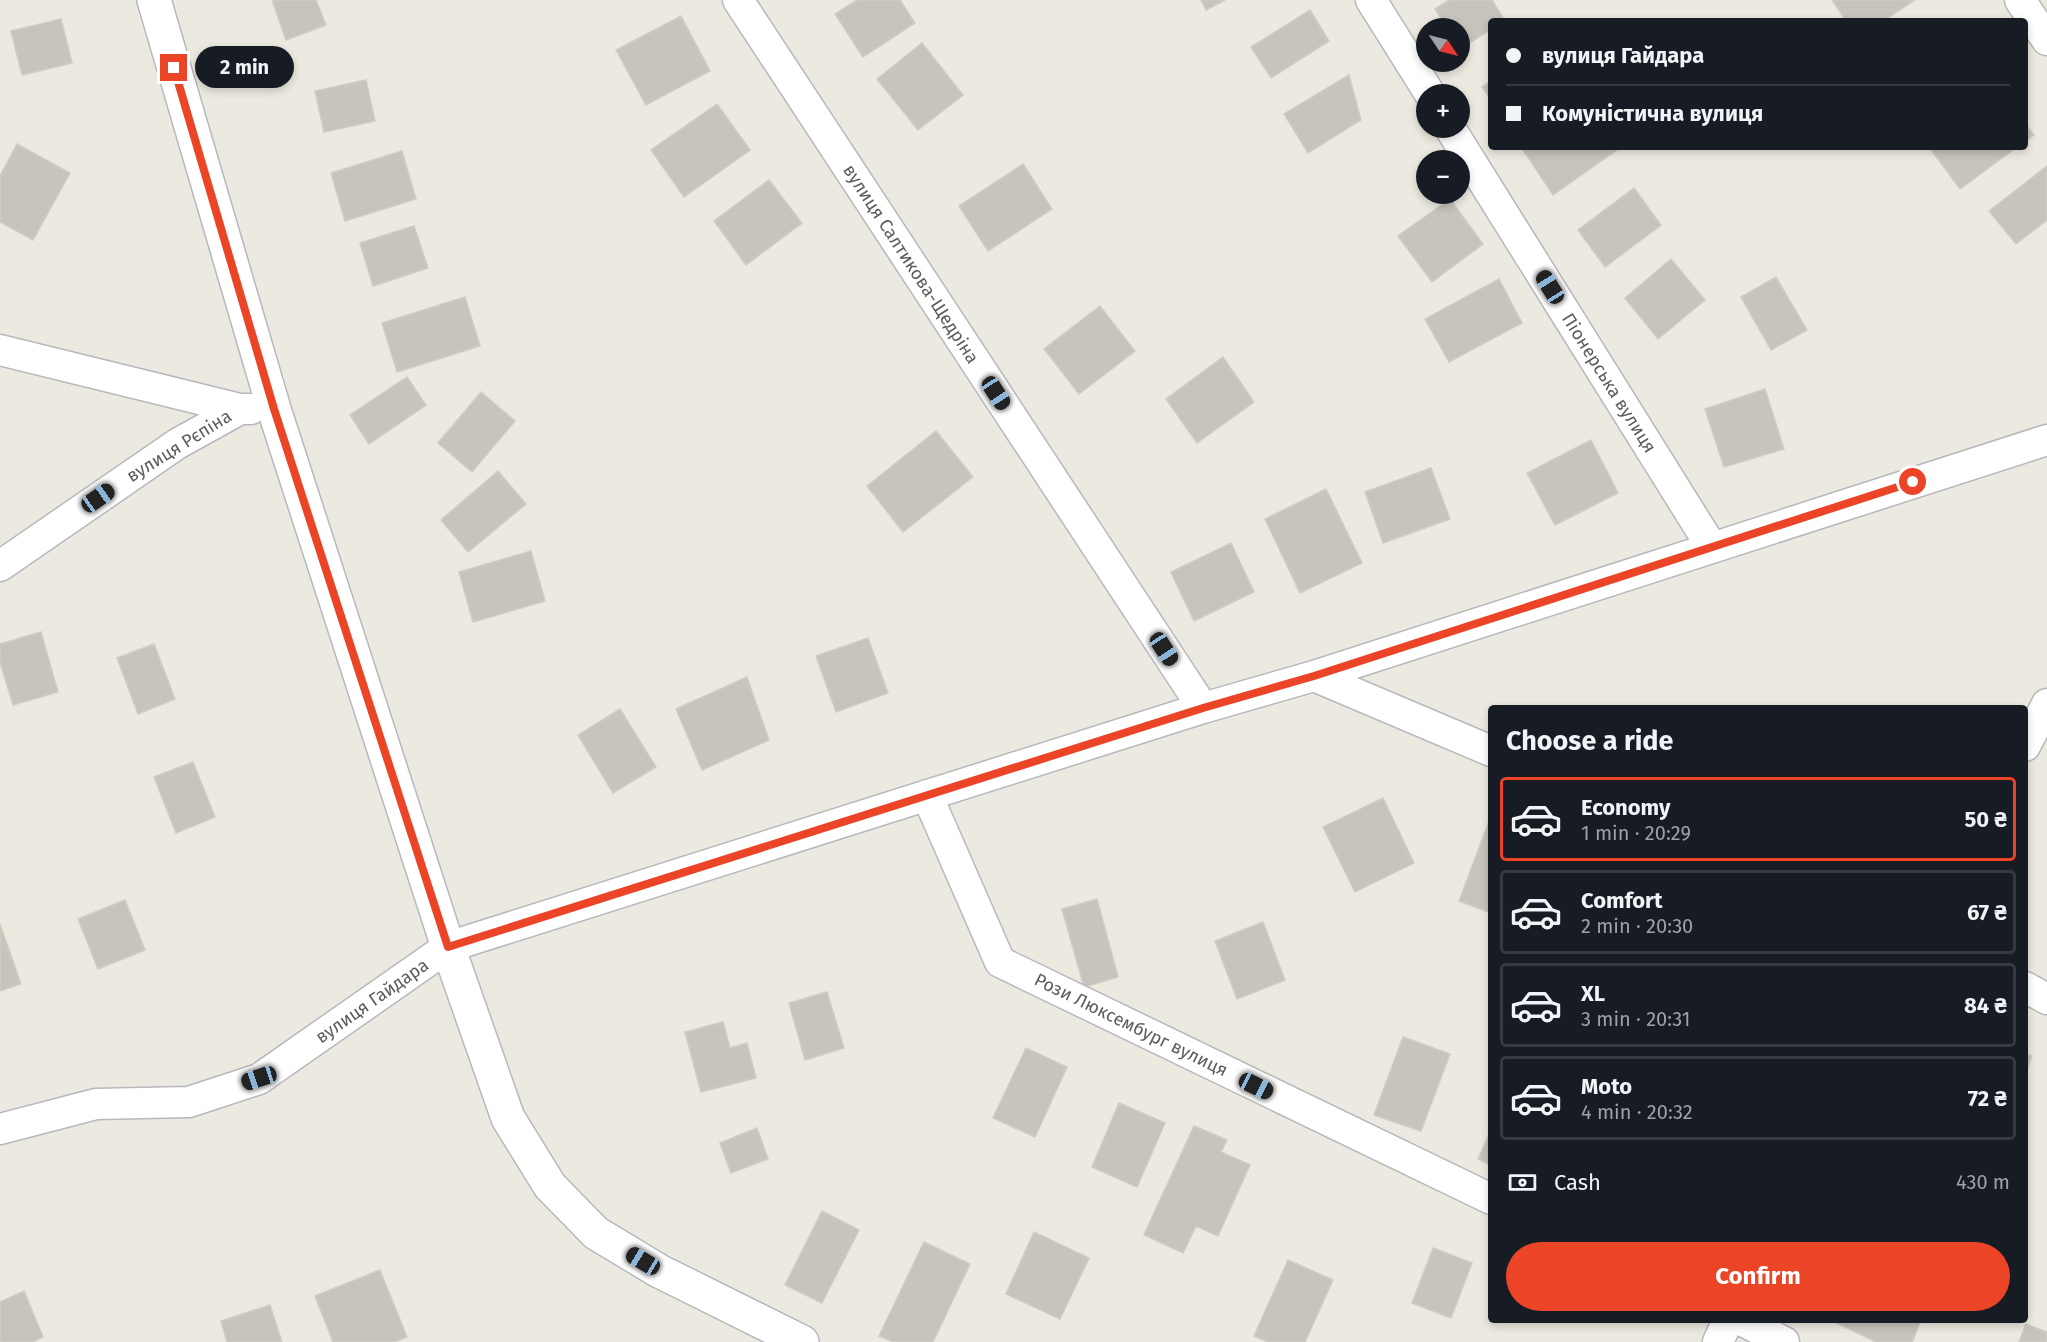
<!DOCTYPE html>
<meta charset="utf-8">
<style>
body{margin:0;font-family:"Fira Sans",sans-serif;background:#20242c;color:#f1f3f6;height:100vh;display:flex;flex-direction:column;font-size:22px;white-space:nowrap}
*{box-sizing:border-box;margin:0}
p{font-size:20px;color:#9ea1a6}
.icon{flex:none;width:33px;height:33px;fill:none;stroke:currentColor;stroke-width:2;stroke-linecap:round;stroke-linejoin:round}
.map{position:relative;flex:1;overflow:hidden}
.drawer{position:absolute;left:1488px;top:705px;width:540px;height:618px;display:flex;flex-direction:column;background:#171b24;border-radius:6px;box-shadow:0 3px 9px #0003}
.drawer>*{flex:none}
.guide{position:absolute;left:1488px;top:18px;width:540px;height:132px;border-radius:6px;box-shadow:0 3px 9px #0003;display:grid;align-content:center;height:132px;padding:0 18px;background:#171b24}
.needle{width:39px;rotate:125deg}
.controls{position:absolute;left:1416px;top:18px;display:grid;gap:12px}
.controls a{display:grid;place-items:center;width:54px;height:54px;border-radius:50%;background:#171b24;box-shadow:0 3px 9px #0003;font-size:30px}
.end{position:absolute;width:27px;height:27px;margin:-14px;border:8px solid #eb4427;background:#fff;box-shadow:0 0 0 3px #fff}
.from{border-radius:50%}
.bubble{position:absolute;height:42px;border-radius:21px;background:#171b24;box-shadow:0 3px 9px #0003;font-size:20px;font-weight:700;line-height:42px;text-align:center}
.car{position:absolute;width:18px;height:36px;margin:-18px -9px;border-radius:8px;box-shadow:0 0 4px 2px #0007;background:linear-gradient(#222 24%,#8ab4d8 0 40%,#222 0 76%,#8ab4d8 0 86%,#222 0)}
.guide b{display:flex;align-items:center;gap:21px;height:57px;font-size:22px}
.guide b+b{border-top:2px solid #363941}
.guide i{width:15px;height:15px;background:#f1f3f6}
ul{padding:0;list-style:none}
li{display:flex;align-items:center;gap:18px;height:84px;margin:0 12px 9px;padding:0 6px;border:3px solid #363941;border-radius:6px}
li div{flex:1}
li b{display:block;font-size:22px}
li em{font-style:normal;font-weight:700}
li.selected{border-color:#eb4427}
li>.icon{width:54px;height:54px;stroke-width:1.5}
h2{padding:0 18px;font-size:27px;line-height:72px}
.pay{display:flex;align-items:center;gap:15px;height:66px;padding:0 18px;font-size:22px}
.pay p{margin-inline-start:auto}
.primary-button{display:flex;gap:12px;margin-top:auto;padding:12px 18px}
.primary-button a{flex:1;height:69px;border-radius:36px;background:#eb4427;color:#fff;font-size:24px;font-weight:700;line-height:69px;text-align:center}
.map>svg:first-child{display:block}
</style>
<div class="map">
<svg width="2047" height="1342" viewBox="0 0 2047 1342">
<rect width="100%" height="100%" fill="#eceae0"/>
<path fill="#c7c4bd" stroke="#d1ccbe" stroke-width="1.5" d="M272 0H316L326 25 286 40Z
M857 0H900L915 23 863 57 835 14Z
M1201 0H1225L1206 10Z
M1449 0H1492L1505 21H1491V29L1460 49V28H1447L1435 9Z
M1832 0H1915L1883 21H1846Z
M1310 10 1329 41 1271 78 1251 47Z
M681 16 710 71 646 105 616 50Z
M61 19 72 63 22 75 11 31Z
M922 43 963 95 918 130 877 79Z
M1349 75 1361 120 1308 153 1284 114Z
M366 80 375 121 324 132 315 91Z
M1491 81V100L1482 87Z
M717 104 750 150 684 197 651 150Z
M2025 123 2034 135 2025 141Z
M17 144 70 173 33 240 0 222V176Z
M1521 147H1621L1553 195Z
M1929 147H2017L1960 189Z
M402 151 416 199 345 221 331 173Z
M1023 164 1052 209 988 251 959 206Z
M2047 166V220L2016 244 1989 211Z
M769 180 802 223 746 265 714 221Z
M1634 188 1661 225 1605 267 1578 230Z
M1450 199 1483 244 1432 282 1398 236Z
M414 226 428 268 373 286 360 243Z
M1671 259 1705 300 1658 339 1625 298Z
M1776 277 1807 330 1771 350 1741 297Z
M1499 279 1522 323 1449 362 1425 319Z
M465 297 480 346 397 372 382 323Z
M1100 306 1135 351 1079 394 1044 349Z
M1223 357 1254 402 1197 443 1166 399Z
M407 377 426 405 369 444 350 415Z
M1765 389 1784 449 1724 467 1705 409Z
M481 392 515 421 472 472 438 443Z
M936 431 973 477 903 532 867 486Z
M1591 440 1618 493 1555 525 1527 473Z
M1431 468 1450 519 1383 543 1365 492Z
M498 471 526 504 468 552 441 520Z
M1326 489 1362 563 1300 593 1265 519Z
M1231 543 1254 592 1194 621 1171 572Z
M531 551 545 601 473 622 459 572Z
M41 632 58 692 13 705 0 662V644Z
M868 638 888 693 836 712 816 656Z
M154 644 175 699 138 714 117 658Z
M747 677 769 740 702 770 676 709Z
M620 709 656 767 613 793 578 735Z
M193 762 215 817 176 833 154 777Z
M1383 798 1414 863 1355 892 1323 827Z
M1489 821 1491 822V913L1459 901Z
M1097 899 1118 977 1084 987 1062 909Z
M125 900 145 950 98 969 78 919Z
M1263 922 1285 980 1237 999 1215 941Z
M0 924 21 984 0 991Z
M827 992 844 1048 805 1060 789 1003Z
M723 1022 730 1048 747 1043 756 1078 701 1092 685 1032Z
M1403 1037 1450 1054 1421 1131 1374 1115Z
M1026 1048 1067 1067 1035 1137 993 1118Z
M2025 1054 2032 1056 2025 1075Z
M1119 1103 1165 1123 1137 1187 1092 1167Z
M1194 1126 1227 1140 1221 1152 1250 1165 1218 1236 1196 1226 1183 1253 1144 1235Z
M757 1128 768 1159 731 1173 720 1143Z
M1491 1130V1165L1478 1159Z
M822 1211 859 1230 822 1303 785 1285Z
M1034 1232 1089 1258 1060 1319 1006 1294Z
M924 1242 970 1264 933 1342H893L879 1336Z
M1433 1248 1472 1263 1451 1318 1412 1303Z
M1288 1260 1333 1280 1305 1342H1268L1254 1336Z
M380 1270 407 1337 395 1342H333L315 1296Z
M24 1291 43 1337 33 1342H0V1302Z
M270 1305 282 1342H227L221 1321Z
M1831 1320H1921L1912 1342H1876Z
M2026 1324 2047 1332V1342H2019Z"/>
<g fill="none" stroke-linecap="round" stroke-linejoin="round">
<defs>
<path id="minor" d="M738 0 1203 708
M1371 0 1430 94
M2020 0 2047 40
M1450 128 1711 546
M0 350 240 409H251
M0 566 177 444 240 409
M1314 676 1491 751
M2025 746 2047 704
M927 795 1000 962 1491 1199
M2025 987 2047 999
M0 1129 96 1104 189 1102 259 1079 448 947 1203 708 1314 676 2047 440
M1741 1320 1784 1342
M1718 1342 1728 1320"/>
<path id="tertiary" d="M154 0 274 409 448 947 508 1118 550 1186 596 1233 659 1271 802 1342"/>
</defs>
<use href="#minor" stroke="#b6b8bd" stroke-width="33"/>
<use href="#tertiary" stroke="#b6b8bd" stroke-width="36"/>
<use href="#minor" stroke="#fff" stroke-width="30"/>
<use href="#tertiary" stroke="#fff" stroke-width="33"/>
</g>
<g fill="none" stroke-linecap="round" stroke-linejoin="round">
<path stroke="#eb4427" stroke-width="8" d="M174 68 274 409 448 947 1203 708 1314 676 1913 482"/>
</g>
<g text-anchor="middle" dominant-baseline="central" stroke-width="4.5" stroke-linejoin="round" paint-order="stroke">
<g font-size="18" fill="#595c61" stroke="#fff">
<text transform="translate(911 264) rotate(57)">вулиця Салтикова-Щедріна</text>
<text transform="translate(1609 383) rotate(58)">Піонерська вулиця</text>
<text transform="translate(179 446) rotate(-32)">вулиця Рєпіна</text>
<text transform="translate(372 1001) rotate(-35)">вулиця Гайдара</text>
<text transform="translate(1131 1025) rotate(26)">Рози Люксембург вулиця</text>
</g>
</g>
</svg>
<div class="controls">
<a><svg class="needle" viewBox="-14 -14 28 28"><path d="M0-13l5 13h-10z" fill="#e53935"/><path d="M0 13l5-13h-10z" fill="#9ea1a6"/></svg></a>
<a>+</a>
<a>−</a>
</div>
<i class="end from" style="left:1913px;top:482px"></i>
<i class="end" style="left:174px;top:68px"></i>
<div class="bubble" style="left:195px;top:46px;width:99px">2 min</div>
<i class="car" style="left:1550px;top:287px;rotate:328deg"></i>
<i class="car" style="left:996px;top:393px;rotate:147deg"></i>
<i class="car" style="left:98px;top:498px;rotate:55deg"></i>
<i class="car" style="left:1164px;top:649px;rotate:147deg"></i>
<i class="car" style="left:259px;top:1078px;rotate:252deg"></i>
<i class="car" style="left:1256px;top:1086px;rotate:116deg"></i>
<i class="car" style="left:643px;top:1261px;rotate:301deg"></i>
<div class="guide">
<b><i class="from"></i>вулиця Гайдара</b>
<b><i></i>Комуністична вулиця</b>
</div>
<section class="drawer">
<h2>Choose a ride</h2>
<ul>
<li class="selected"><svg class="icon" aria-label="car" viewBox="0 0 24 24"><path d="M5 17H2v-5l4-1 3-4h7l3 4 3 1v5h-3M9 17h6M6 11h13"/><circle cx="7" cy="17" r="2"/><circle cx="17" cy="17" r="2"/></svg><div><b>Economy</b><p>1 min · 20:29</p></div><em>50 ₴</em></li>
<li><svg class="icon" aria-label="car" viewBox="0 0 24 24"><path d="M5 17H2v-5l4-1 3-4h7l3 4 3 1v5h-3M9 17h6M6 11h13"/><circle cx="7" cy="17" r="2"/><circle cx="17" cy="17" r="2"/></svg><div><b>Comfort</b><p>2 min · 20:30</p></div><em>67 ₴</em></li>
<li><svg class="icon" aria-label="car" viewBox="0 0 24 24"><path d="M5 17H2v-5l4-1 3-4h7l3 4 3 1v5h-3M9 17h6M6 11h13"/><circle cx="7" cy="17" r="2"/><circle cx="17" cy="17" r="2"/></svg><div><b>XL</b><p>3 min · 20:31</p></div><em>84 ₴</em></li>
<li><svg class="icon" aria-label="car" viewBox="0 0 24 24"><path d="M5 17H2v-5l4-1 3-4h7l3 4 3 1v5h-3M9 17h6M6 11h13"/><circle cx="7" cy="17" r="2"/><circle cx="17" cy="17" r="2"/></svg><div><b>Moto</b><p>4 min · 20:32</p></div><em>72 ₴</em></li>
</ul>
<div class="pay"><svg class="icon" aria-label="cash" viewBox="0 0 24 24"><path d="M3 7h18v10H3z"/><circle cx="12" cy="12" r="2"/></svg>Cash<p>430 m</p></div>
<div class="primary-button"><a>Confirm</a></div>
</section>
</div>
